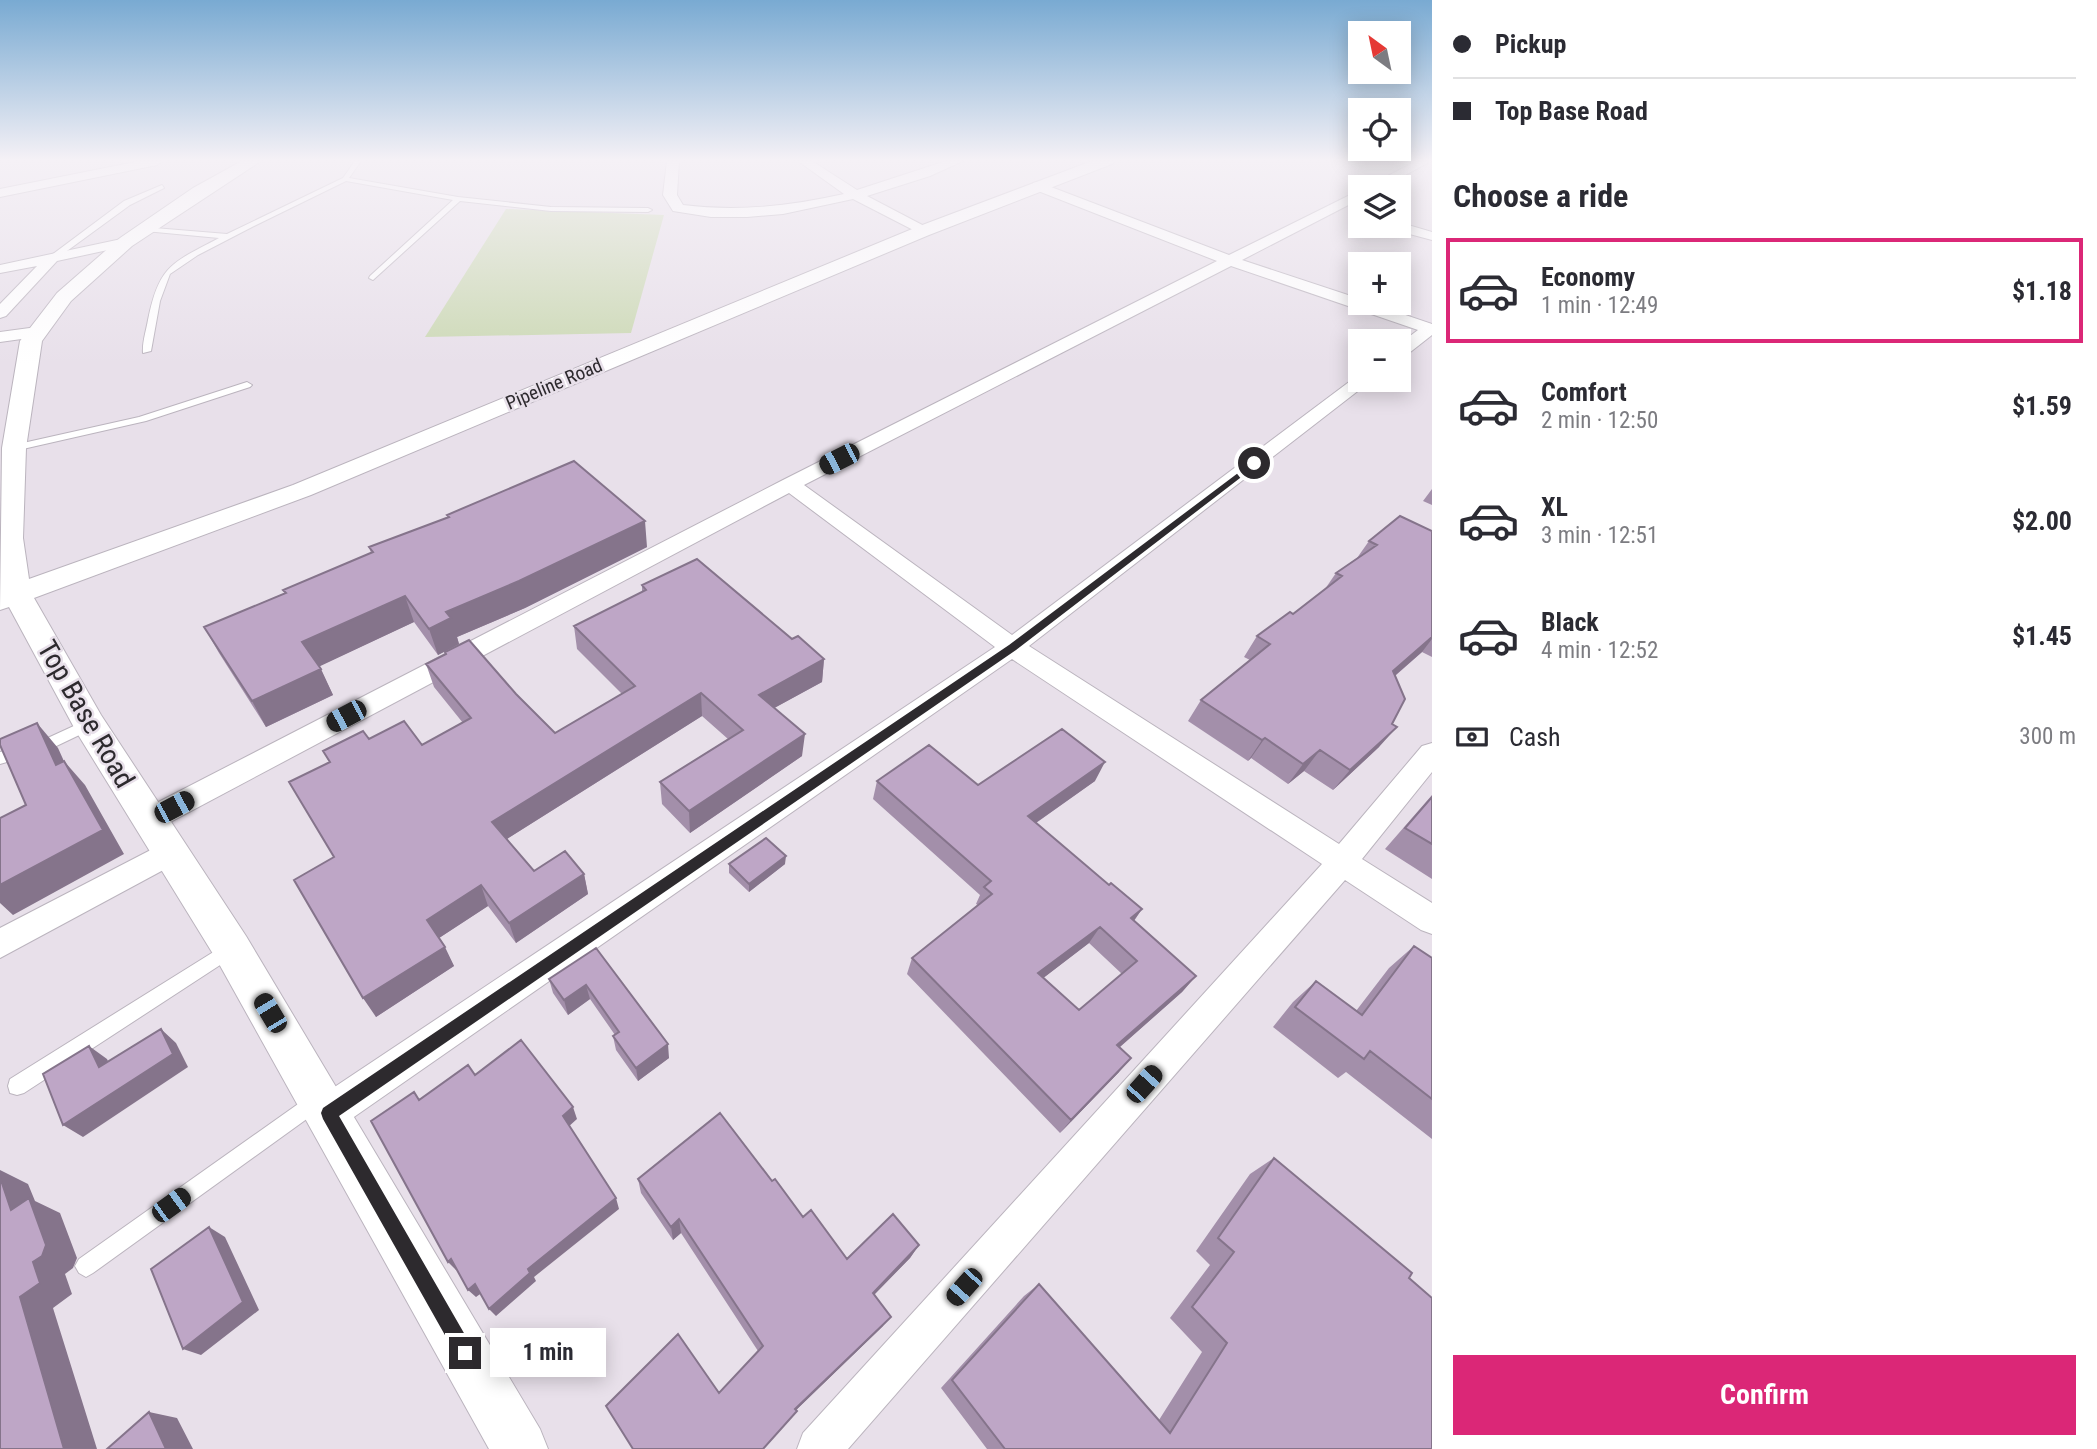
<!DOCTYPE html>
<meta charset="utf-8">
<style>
body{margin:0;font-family:"Roboto Condensed",sans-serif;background:#f7f7f7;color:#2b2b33;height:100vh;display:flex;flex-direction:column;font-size:26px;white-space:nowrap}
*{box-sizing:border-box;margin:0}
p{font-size:23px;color:#7c7c81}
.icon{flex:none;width:38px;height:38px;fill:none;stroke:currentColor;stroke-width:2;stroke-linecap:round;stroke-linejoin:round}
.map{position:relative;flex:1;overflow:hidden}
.side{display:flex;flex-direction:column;background:#fff;width:665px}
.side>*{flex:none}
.top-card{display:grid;align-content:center;height:154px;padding:0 21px;background:#fff}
.needle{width:46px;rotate:327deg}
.fabs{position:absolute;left:1348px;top:21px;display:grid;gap:14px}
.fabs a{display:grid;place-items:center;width:63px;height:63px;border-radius:0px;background:#fff;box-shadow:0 4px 18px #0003;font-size:35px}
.end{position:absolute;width:32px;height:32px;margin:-16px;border:9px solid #2d2a2e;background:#fff;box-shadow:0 0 0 4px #fff}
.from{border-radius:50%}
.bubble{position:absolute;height:49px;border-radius:0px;background:#fff;box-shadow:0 4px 18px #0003;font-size:23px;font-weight:700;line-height:49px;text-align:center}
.car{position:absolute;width:21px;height:42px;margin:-21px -10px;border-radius:9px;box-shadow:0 0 5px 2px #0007;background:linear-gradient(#222 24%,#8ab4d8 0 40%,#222 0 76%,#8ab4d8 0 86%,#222 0)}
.top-card b{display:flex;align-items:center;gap:24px;height:66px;font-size:26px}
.top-card b+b{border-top:2px solid #e1e1e2}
.top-card i{width:18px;height:18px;background:#2b2b33}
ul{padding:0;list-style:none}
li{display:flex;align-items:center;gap:21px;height:105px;margin:0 14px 10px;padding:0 7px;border:4px solid transparent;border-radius:0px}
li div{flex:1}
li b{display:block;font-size:26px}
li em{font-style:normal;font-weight:700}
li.active{border-color:#db2777}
li>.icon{width:63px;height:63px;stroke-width:1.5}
h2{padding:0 21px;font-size:32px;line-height:84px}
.pay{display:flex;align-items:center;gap:18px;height:77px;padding:0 21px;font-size:26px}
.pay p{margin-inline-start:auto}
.cta{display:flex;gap:14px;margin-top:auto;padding:14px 21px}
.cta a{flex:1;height:80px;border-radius:0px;background:#db2777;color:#fff;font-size:28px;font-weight:700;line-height:80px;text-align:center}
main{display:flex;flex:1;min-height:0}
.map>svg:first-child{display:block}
</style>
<main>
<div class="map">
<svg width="1432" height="1449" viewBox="0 0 1432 1449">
<rect width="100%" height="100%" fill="#e8e0ea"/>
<path fill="#ccd9b5" d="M506 209 664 215 631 333 425 337Z"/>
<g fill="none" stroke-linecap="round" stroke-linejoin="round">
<defs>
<path id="service" d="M355 161H361L349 178 458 197 551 207 648 208 652 210 648 212 551 211 460 201 373 280 369 278 370 276 453 200 346 181 252 227 198 255 170 274 160 301 151 351 143 353C142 343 146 331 148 320 159 265 172 263 219 238L145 231 141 229 142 227 227 234 343 178Z
M162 185 164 188 130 205 56 259 49 257 124 201Z
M247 382 252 385 250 387 146 421 14 451 9 448 14 445 139 417Z
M89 719 94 720 96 724 94 728 48 750 0 764V752L39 742Z
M231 941 237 944 239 949 237 954 24 1093 17 1095 10 1093 8 1086 10 1079Z
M315 1092 322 1094 324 1101 322 1108 93 1273 86 1277 79 1273 75 1266 79 1259Z"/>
<path id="minor" d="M140 161H163L157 165 0 197V189Z
M667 161H679L677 195 683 205C738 212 790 206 844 194L798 161H812L857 190 946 161H963L930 176 867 196 928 228 930 231 923 235 853 199 783 214 747 217H711L673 211 663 195Z
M1416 161H1431L1383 187H1367Z
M1038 182 1229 255 1360 190V199L1242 260 1360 299V303H1370L1432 324V335L1404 357 1398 358V345L1418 330 1231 266 804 485 1012 635 1357 376 1360 375V380H1372L1029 646 1339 844 1422 746 1432 743V772L1362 859 1432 903V934L1421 930 1345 880 848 1449H797L803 1433 1322 864 1012 659 341 1126 328 1131 315 1126 310 1113 315 1100 995 647 789 493 159 828 149 832 139 828 135 820 139 812 783 480 1217 261 1033 189V183Z
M1398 222 1432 232V240L1391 229 1389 226H1398Z
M126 238 131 239V245L57 261 6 316 0 318V304L37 266 0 273V265Z
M37 327 43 328 45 332 43 336 0 342V332Z
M170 840 180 843 185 852 180 861 0 958V928Z"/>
<path id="tertiary" d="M242 161H261L132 246 71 301 42 341 26 448 23 538 29 579 293 485 917 227 1092 161H1114L1112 164 929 235 311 495 34 598 101 715 246 936 540 1429 548 1449H489L218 962 77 733 9 607 0 610 2 448 20 341 57 293 120 238 193 188Z"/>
</defs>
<use href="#service" stroke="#bbb4be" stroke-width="2"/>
<use href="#minor" stroke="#bbb4be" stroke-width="2"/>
<use href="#tertiary" stroke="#bbb4be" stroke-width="2"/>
<use href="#service" fill="#fff" fill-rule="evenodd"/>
<use href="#minor" fill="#fff" fill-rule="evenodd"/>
<use href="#tertiary" fill="#fff" fill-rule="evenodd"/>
</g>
<path fill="#a38faa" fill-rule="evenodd" d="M1432 489V505L1423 501Z
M447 515 647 547 525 608 457 637 459 644 438 655 414 622 319 666 333 695 266 727 219 653 204 627 285 593 283 590 371 553 369 547 448 517Z
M1432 531V657L1422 652 1395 676 1379 747 1333 790 1304 771 1288 784 1251 758 1248 761 1188 721 1201 700 1250 660 1244 657 1257 636 1293 614 1325 589 1336 573 1357 558 1369 541Z
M642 585 792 639 824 659 822 682 774 708 802 756 690 833 662 804 660 782 728 739 702 716 507 839 534 871 584 874 588 894 516 943 488 906 439 938 454 966 376 1017 334 858 329 762 323 751 369 739 422 745 463 723 434 687 426 664 446 655 445 652 516 694 555 733 622 694 577 649 574 626 642 592Z
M877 781 978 785 1095 781 1036 823 1109 885 1142 909 1134 921 1196 976 1182 992 1120 1047 1119 1072 1060 1133 907 974 912 958 978 905 976 904 980 895 873 799ZM1089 943 1122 974 1079 1010 1043 978Z
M1432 795V879L1385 849Z
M729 864H785L749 892 729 873Z
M1414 946 1432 958V1139L1346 1072 1338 1078 1273 1027 1293 1002 1316 981 1356 1011 1389 968Z
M596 948 669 1058 638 1081 616 1050 613 1036 615 1035 590 999 568 1015 553 993 549 979Z
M1274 1158 1409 1278 1432 1449H987L941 1388 1024 1296 1039 1284 1159 1420 1202 1352 1170 1318 1210 1265 1196 1251 1250 1174Z
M638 1179 772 1181 803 1217 847 1259 919 1245 910 1258 874 1295 883 1326 796 1410 797 1411 793 1416 719 1393 758 1351 681 1233 673 1240 641 1193Z"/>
<path fill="#85748b" d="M645 521 647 547 525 608 457 637 459 644 438 655 429 629 446 612Z
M405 596 414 622 314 669 302 642Z
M1432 637V639L1422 652 1376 692 1393 671Z
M824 659 822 682 758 717 759 695Z
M321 669 333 695 266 727 252 701Z
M701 693 702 716 499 844 492 822Z
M37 723 58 748 77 790 56 765Z
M1397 727 1379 747 1333 790 1350 770Z
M805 734 802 756 690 833 689 811Z
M1265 738 1251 758 1248 761 1262 740Z
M1320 750 1304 771 1288 784 1303 764Z
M64 761 85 785 124 854 13 915 0 903V885Z
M1105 762 1095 781 1020 834 1028 816Z
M786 856 785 864 749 892V884Z
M584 874 588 894 516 943 509 923Z
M481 885 488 906 436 940 427 920Z
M1142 909 1130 926 1131 918Z
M1100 927 1089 943 1029 989 1038 973Z
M445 947 454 966 376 1017 363 998Z
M1196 976 1182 992 1105 1060 1117 1045Z
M586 985 590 999 568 1015 564 1000Z
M161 1029 176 1043 188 1067 83 1137 63 1125Z
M668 1044 669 1058 638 1081 636 1068Z
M89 1046 107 1059 117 1081 99 1067Z
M1131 1058 1119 1072 1060 1133 1071 1120Z
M573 1107 577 1119 567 1128 563 1116Z
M0 1170 28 1184 35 1201 60 1213 77 1258 73 1268 65 1274 72 1294 53 1308 97 1449H64L20 1297 33 1262 11 1210 0 1177Z
M616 1198 619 1209 534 1277 536 1281 496 1316 489 1309 528 1269Z
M679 1219 681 1233 673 1240 671 1227Z
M209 1227 225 1237 259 1310 201 1355 183 1349Z
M919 1245 910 1258 866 1303 873 1293Z
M451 1259 460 1268 456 1270 448 1262Z
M475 1284 483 1292 476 1297 468 1290Z
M891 1317 883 1326 792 1414 795 1409Z
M149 1412 177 1418 193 1449H166Z"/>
<path fill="#bea6c6" stroke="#85748b" stroke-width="2" fill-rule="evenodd" d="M574 461 645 521 519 581 446 612 451 618 429 629 405 596 302 642 321 669 252 701 204 627 286 593 283 590 373 552 369 547 449 517 447 515Z
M1400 516 1432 531V637L1393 671 1405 699 1392 724 1397 727 1350 770 1320 750 1303 764 1265 738 1262 740 1201 700 1270 644 1257 636 1290 612 1293 614 1342 576 1336 573 1377 545 1369 541Z
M697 559 792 639 798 636 824 659 759 695 805 734 689 811 660 782 743 730 701 693 492 822 534 871 565 851 584 874 509 923 481 885 427 920 445 947 363 998 294 880 334 857 289 782 330 762 323 751 363 731 369 739 404 721 422 745 471 718 426 664 446 654 445 652 469 640 516 694 555 733 635 686 574 626 646 590 642 585Z
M37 723 56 765 64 761 103 830 0 885V818L26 805 0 745V739Z
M1062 729 1105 762 1028 816 1109 885 1111 883 1142 909 1131 918 1196 976 1117 1045 1131 1058 1071 1120 912 958 992 894 984 887 991 881 877 781 929 745 978 785ZM1100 927 1137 961 1079 1010 1038 973Z
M1432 797V844L1405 828Z
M766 838 786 856 749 884 729 864Z
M1414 946 1432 958V1099L1370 1051 1364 1059 1295 1007 1316 981 1362 1015Z
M596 948 668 1044 636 1068 613 1036 619 1032 586 985 564 1000 549 979Z
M161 1029 173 1054 63 1125 43 1074 89 1046 99 1067Z
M521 1040 573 1107 563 1116 616 1198 528 1269 530 1273 489 1309 475 1284 468 1290 451 1259 448 1262 371 1121 414 1092 419 1100 468 1065 475 1075Z
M720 1113 772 1181 775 1179 803 1217 811 1210 847 1259 893 1214 919 1245 873 1293 891 1317 795 1409 797 1411 763 1449H633L606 1406 678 1334 719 1393 763 1346 679 1219 671 1227 638 1179Z
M1274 1158 1412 1273 1409 1278 1432 1298V1449H1005L952 1380 1039 1284 1170 1433 1227 1343 1192 1307 1234 1252 1218 1238Z
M0 1177 11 1210 29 1198 46 1245 42 1256 33 1262 40 1283 20 1297 64 1449H0Z
M209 1227 243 1302 183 1349 151 1269Z
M149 1412 166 1449H107Z"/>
<linearGradient id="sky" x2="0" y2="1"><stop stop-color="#79aad2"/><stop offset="0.44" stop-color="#f5f1f6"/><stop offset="1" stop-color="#f5f1f6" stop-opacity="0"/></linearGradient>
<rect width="1432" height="364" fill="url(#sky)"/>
<path fill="#2d2a2e" d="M1254 461 1257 465 1016 650 339 1116 472 1347 474 1353 472 1360 465 1362 459 1360 323 1119 321 1113 323 1108 1009 645Z"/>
<g text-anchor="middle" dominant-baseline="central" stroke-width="5" stroke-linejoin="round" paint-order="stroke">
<g font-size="19" fill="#2d2a2e" stroke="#e8e0ea">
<text transform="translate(554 384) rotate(-23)">Pipeline Road</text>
</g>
<g font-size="28" fill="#2d2a2e" stroke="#e8e0ea">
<text transform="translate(86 714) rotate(60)">Top Base Road</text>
</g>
</g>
</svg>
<div class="fabs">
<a><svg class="needle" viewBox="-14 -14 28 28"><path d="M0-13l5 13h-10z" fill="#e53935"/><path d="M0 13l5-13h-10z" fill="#7c7c81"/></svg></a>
<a><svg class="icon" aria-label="locate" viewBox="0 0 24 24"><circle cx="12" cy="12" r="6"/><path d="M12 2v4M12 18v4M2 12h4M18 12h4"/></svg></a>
<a><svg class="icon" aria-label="layers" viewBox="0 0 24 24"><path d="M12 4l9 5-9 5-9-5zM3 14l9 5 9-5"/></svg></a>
<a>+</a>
<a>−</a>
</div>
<i class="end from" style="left:1254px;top:463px"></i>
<i class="end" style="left:465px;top:1353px"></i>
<div class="bubble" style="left:490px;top:1328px;width:116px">1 min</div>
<i class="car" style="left:839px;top:459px;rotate:243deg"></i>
<i class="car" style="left:346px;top:716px;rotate:242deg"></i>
<i class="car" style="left:174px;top:807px;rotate:62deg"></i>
<i class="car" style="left:270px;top:1013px;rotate:329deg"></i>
<i class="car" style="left:1144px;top:1084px;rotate:42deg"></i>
<i class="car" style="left:171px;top:1205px;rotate:54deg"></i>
<i class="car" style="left:964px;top:1287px;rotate:222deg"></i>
</div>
<section class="side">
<div class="top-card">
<b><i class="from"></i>Pickup</b>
<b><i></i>Top Base Road</b>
</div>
<h2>Choose a ride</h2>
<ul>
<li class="active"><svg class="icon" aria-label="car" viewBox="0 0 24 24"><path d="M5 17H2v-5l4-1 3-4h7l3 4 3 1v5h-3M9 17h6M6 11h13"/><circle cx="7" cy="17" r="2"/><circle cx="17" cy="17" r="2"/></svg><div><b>Economy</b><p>1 min · 12:49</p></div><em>$1.18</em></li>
<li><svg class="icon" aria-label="car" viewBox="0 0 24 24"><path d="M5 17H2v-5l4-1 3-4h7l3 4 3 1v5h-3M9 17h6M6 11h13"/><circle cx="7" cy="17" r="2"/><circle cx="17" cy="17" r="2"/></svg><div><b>Comfort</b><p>2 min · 12:50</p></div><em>$1.59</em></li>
<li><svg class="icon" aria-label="car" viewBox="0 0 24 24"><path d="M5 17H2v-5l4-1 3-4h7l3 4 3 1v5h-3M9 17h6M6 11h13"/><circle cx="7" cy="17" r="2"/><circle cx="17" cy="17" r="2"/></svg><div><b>XL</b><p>3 min · 12:51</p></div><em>$2.00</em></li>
<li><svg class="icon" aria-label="car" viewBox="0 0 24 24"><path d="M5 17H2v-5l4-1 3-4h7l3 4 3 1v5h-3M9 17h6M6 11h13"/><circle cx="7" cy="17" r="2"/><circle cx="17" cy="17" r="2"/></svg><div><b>Black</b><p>4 min · 12:52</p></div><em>$1.45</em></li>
</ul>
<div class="pay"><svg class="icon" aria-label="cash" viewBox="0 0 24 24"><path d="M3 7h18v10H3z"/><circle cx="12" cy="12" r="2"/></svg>Cash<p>300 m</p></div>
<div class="cta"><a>Confirm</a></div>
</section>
</main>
